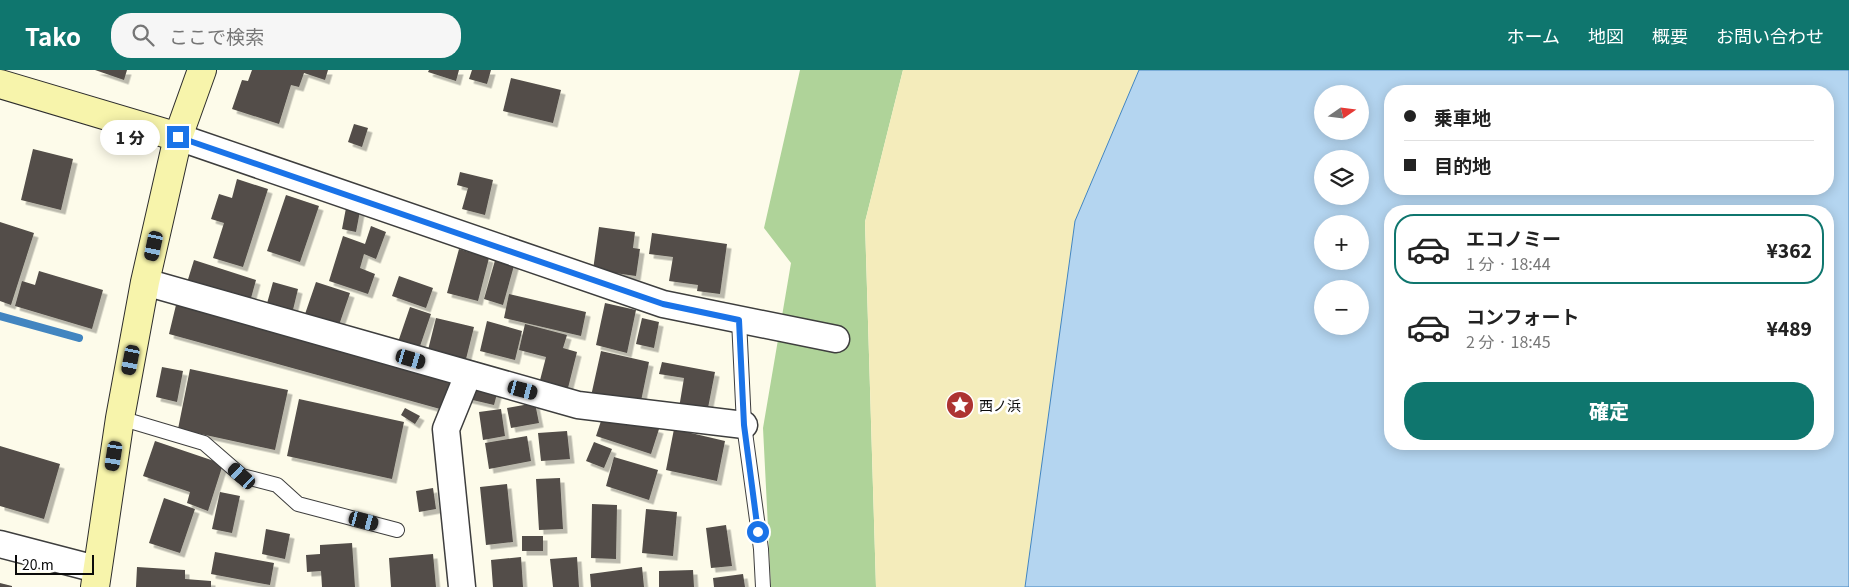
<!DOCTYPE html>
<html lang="ja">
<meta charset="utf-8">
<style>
body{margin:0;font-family:Georgia,"Noto Sans JP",serif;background:#f6f6f6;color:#222;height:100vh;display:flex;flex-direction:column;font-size:19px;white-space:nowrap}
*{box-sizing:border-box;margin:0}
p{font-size:16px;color:#767676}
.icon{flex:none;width:28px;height:28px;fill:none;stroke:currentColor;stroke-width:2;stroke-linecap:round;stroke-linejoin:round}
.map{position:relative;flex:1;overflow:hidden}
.details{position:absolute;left:1384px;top:135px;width:450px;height:245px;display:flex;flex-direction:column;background:#fff;border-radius:20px;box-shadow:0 2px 12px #0003}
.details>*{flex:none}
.top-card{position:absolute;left:1384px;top:15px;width:450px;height:110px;border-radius:20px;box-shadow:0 2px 12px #0003;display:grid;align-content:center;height:110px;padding:0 20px;background:#fff}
.needle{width:32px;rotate:76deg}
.fabs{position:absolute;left:1314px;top:15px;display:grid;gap:10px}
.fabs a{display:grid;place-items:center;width:55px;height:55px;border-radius:50%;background:#fff;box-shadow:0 2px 12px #0003;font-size:25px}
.scale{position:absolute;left:15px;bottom:12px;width:79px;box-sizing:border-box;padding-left:5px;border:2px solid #0b0b0b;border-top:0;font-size:14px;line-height:18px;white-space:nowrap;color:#0b0b0b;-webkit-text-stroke:4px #fff;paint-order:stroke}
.end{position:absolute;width:22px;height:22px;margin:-11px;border:6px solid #1a73e8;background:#fff;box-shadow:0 0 0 2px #fff}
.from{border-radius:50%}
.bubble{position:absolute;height:35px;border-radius:18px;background:#fff;box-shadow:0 2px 12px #0003;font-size:16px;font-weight:800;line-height:35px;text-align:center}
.car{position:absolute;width:15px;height:30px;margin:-15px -8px;border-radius:6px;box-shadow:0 0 4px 1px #0007;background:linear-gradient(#222 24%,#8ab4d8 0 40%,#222 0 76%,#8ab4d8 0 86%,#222 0)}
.top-card b{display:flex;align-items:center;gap:18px;height:48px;font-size:19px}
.top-card b+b{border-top:1px solid #e0e0e0}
.top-card i{width:12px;height:12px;background:#222}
ul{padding:9px 0 0;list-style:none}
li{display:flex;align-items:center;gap:15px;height:70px;margin:0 10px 8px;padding:0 10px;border:2px solid transparent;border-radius:20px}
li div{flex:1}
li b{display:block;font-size:19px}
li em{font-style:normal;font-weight:800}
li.current{border-color:#0f766e}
li>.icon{width:45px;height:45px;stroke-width:1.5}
.button{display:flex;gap:10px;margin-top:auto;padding:10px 20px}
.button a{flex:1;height:58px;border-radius:20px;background:#0f766e;color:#fff;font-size:20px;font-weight:800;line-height:58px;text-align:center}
header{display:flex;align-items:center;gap:30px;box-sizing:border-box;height:70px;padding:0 25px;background:#0f766e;color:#fff}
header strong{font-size:24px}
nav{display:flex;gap:28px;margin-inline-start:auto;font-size:18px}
.search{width:350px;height:45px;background:#f6f6f6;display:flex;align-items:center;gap:12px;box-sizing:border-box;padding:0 18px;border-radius:20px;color:#767676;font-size:19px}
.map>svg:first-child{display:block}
</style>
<header>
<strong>Tako</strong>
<div class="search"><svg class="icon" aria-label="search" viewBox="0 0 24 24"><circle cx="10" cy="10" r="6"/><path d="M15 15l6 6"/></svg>ここで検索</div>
<nav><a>ホーム</a><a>地図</a><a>概要</a><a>お問い合わせ</a></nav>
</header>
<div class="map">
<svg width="1849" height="517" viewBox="0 0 1849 517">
<defs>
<filter id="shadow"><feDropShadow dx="4.5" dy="4.5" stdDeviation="0" flood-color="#0004"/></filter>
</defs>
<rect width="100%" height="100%" fill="#fdfbea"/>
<path fill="#afd399" d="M800 0H903L865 152 876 517H771L763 358 791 193 764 158Z"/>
<path fill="#f4ecbb" d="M903 0H1139L1075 151 1025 517H876L865 152Z"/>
<path fill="#b4d5f0" stroke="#4285c0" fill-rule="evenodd" d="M1139 0H1849V517H1025L1075 151ZM1390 21H1828V119H1390ZM1322 24H1360V61H1322ZM1322 89H1360V126H1322ZM1390 141H1828V374H1390ZM1322 154H1360V191H1322ZM1322 219H1360V256H1322Z"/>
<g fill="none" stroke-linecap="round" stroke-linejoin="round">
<path stroke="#4285c0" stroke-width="8" d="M0 246 79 268"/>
</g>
<path fill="#524d48" filter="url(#shadow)" d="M95 0H127L124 10Z
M252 0H328L325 10 304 3 299 17 291 15 279 54 232 39 242 10 248 11Z
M429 0H459L456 11 428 2Z
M472 0H491L487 14 469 9Z
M511 8 561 20 553 53 503 41Z
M354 54 368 58 362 77 348 72Z
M33 79 73 89 61 140 21 130Z
M460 102 493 110 485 145 462 139 468 118 457 115Z
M237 109 268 119 243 197 213 188 224 153 211 149 219 124 232 128Z
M286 125 319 136 300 192 267 181Z
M346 138 360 141 356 162 342 159Z
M0 152 34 163 11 235 0 231Z
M371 156 386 162 376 189 364 184 360 198 375 204 368 224 329 211 343 166 365 174Z
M599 157 635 162 633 178 640 179 636 206 593 200Z
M652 163 727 174 720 224 697 221 698 215 669 211 673 187 649 184Z
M459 179 489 188 478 231 447 223Z
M496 187 515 192 503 235 484 229Z
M194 190 256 210 248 239 185 219Z
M39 201 103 220 92 259 15 236 22 211 35 215Z
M399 206 433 218 426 238 392 226Z
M273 212 298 219 292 244 266 237Z
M316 212 350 223 338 258 304 247Z
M509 224 586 242 581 266 504 248Z
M605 233 636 240 627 283 596 275Z
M176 235 459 313 451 342 169 264Z
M410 237 431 244 418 282 397 275Z
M436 248 474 257 465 293 427 284Z
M642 248 659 252 654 278 636 274Z
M487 251 522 261 515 290 480 281Z
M525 254 567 265 563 278 577 282 566 326 538 318 546 287 519 280Z
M601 281 649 292 640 336 591 326Z
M662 292 715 302 707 343 679 338 684 308 659 304Z
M162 297 183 301 177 332 156 327Z
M190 299 288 320 275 380 178 359Z
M467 313 498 320 494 335 464 328Z
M299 329 404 352 392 409 287 386Z
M535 333 539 353 511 358 507 338Z
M405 338 420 346 415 354 401 345Z
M501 339 505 366 483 370 479 342Z
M604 342 659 359 651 384 596 366Z
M674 359 725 371 717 411 666 400Z
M567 361 570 389 541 391 538 363Z
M527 366 531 391 489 399 485 373Z
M155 371 223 394 208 441 187 433 190 422 143 406Z
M594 372 612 379 604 398 586 391Z
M0 376 60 394 44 449 0 436Z
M614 387 658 400 649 430 606 416Z
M560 408 563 459 539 460 536 409Z
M507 414 513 472 486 475 480 417Z
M433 418 436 439 419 442 416 421Z
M220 422 240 426 232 463 212 459Z
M164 428 195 439 180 483 149 473Z
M592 434 617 435 616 489 591 488Z
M646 439 677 442 673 486 642 483Z
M726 455 732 496 711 498 706 458Z
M266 459 290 464 285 489 262 484Z
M522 466H543V481H522Z
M352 473 355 517H322L321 501 307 502 306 485 320 484V475Z
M215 482 274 493 270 515 211 504Z
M433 484 436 517H391L389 488Z
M521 487 523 517H493L491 490Z
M577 487 579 517H553L550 489Z
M137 497 185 500V509L211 511V517H136Z
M642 497 644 517H591L590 504Z
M693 500 694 517H659V501Z
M743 504 745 517H714L713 508Z
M0 513 12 516V517H0Z"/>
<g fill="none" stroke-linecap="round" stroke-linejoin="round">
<defs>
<path id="lane" d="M739 250 744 355 761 479 763 517
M120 348 204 373 242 406 277 415 298 434 397 460"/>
<path id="street" d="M178 67 663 234 836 269
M145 212 578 335 744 355
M0 474 96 499
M462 517 446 359 468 305"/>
<path id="secondary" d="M0 14 178 67
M95 517 120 348 145 212 178 67 202 0"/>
</defs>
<use href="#lane" stroke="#3e3e3e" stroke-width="16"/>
<use href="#street" stroke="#3e3e3e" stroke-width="29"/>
<use href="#secondary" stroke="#2d2d2d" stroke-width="30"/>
<use href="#lane" stroke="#fff" stroke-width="14"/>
<use href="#street" stroke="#fff" stroke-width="26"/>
<use href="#secondary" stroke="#f7f4ab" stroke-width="28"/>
</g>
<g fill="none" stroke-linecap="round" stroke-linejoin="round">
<path stroke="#1a73e8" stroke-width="6" d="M178 67 663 234 739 250 744 355 758 462"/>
</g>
<defs>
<symbol id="sight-disc" viewBox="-11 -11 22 22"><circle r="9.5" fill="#ad3331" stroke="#fff"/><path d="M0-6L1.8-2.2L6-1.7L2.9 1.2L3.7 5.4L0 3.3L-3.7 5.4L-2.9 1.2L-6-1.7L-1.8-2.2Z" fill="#fff"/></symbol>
</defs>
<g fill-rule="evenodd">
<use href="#sight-disc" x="944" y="319" width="32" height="32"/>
</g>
<g text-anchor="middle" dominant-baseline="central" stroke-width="5" stroke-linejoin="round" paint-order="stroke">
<g font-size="14" fill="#0b0b0b" stroke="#fff" text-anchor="start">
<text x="979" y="335">西ノ浜</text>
</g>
</g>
</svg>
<div class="fabs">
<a><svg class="needle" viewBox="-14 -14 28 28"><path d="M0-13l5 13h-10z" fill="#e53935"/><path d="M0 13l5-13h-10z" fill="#767676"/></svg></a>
<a><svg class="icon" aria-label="layers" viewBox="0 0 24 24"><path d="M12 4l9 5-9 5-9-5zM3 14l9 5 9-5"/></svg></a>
<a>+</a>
<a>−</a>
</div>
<div class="scale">20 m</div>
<i class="end from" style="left:758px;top:462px"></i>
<i class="end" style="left:178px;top:67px"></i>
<div class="bubble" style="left:100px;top:50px;width:60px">1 分</div>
<i class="car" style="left:154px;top:176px;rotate:192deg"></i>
<i class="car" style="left:411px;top:289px;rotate:106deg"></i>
<i class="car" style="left:131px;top:290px;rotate:191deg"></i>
<i class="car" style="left:523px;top:320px;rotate:105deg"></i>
<i class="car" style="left:114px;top:386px;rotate:189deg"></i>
<i class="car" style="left:242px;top:406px;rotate:312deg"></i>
<i class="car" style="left:364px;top:451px;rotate:105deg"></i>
<div class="top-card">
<b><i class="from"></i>乗車地</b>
<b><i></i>目的地</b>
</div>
<section class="details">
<ul>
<li class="current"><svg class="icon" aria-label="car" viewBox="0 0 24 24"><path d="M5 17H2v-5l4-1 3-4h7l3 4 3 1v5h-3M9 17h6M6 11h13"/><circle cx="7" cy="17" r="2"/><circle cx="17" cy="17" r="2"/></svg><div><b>エコノミー</b><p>1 分 · 18:44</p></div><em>¥362</em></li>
<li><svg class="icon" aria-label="car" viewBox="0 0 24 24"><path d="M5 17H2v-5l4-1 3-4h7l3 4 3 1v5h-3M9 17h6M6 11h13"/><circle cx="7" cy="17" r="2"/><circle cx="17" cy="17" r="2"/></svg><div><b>コンフォート</b><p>2 分 · 18:45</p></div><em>¥489</em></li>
</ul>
<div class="button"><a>確定</a></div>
</section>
</div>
